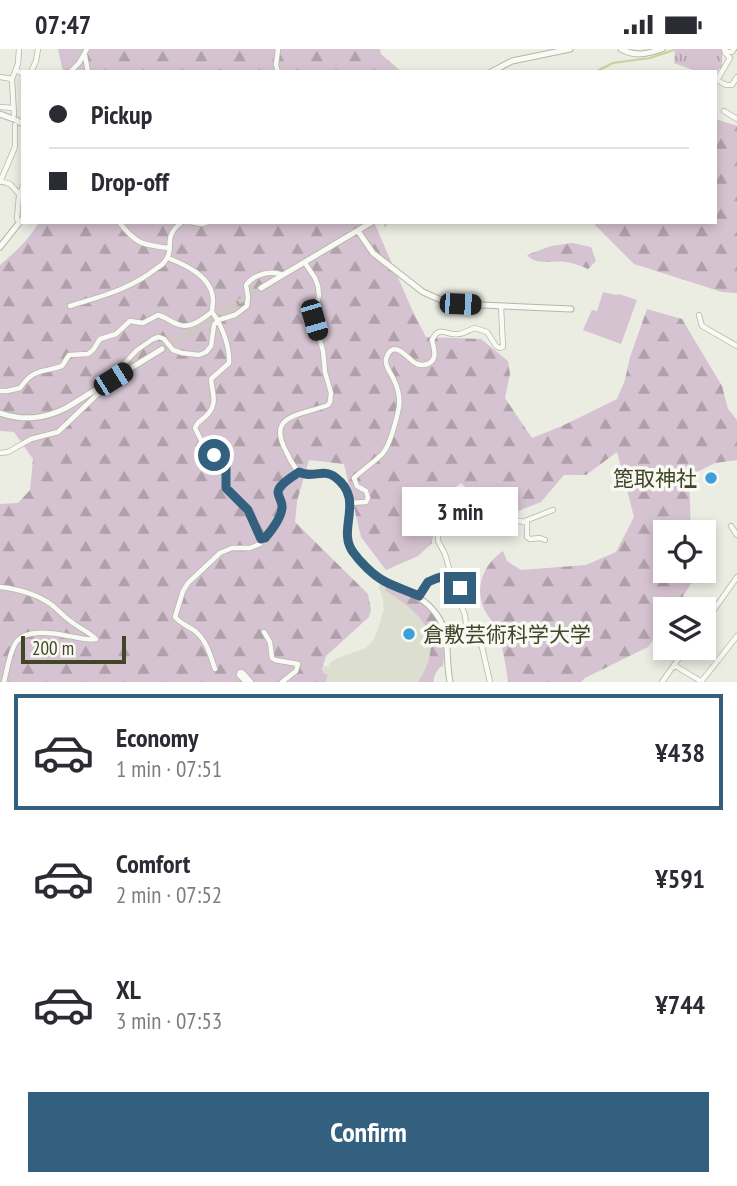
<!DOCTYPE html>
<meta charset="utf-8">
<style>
body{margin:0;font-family:"PT Sans Narrow","Noto Sans JP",sans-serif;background:#f2f2f3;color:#2b2b33;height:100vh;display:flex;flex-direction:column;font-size:26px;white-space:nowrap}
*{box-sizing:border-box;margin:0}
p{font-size:23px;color:#7c7c81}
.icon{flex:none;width:38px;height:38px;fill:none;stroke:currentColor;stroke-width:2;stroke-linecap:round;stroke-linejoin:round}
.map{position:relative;height:633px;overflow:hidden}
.details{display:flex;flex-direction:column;background:#fff;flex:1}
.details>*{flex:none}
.top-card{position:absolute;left:21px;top:21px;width:696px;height:154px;border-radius:0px;box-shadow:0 4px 10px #0003;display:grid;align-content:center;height:154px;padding:0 28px;background:#fff}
.buttons{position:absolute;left:653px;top:471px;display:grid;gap:14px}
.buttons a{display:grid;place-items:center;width:63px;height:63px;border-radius:0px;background:#fff;box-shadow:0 4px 10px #0003;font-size:35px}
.scale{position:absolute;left:21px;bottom:18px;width:105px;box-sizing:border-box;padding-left:7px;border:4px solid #414628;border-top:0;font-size:19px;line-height:24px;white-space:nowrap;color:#414628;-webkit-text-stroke:5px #f8f9f2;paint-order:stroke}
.end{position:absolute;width:32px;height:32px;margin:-16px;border:9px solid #34607f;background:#fff;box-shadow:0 0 0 4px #fff}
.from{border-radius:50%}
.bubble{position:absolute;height:49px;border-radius:0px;background:#fff;box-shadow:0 4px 10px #0003;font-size:23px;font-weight:800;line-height:49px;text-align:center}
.car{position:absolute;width:21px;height:42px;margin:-21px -10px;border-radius:9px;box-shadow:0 0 5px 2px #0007;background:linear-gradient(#222 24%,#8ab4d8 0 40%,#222 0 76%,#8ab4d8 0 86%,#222 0)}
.top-card b{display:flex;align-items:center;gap:24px;height:66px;font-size:26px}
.top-card b+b{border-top:2px solid #e1e1e2}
.top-card i{width:18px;height:18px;background:#2b2b33}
ul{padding:12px 0 0;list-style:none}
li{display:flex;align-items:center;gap:21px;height:116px;margin:0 14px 10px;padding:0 14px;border:4px solid transparent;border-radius:0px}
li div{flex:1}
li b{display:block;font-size:26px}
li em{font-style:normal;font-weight:800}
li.active{border-color:#34607f}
li>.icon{width:63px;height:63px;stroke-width:1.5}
.cta{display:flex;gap:14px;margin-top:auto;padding:14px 28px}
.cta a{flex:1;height:80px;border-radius:0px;background:#34607f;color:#fff;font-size:28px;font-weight:800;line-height:80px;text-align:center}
.status{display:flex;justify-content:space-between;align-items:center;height:49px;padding:0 35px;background:#fff;direction:ltr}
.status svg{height:19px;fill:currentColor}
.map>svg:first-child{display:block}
</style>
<div class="status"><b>07:47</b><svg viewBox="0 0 49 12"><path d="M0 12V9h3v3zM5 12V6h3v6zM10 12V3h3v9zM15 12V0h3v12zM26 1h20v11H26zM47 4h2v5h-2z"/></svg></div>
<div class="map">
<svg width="737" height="633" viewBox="0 0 737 633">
<defs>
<pattern id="grass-tufts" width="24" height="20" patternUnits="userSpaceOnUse" patternTransform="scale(1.75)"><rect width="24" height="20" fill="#d6c3d1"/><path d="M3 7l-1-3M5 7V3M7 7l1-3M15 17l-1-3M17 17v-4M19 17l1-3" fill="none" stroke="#afa0aa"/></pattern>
<pattern id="forest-firs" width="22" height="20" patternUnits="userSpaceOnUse" patternTransform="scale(1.75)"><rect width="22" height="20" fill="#d6c3d1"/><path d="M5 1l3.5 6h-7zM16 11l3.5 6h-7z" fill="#afa0aa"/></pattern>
</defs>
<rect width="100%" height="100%" fill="#ebece2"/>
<path fill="#dcded0" d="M380 532 440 579 444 597 443 617 440 618 435 625 433 633H326L328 626 324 624 322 616 328 618 330 614 338 609 366 599 374 590 381 572 382 564 384 563 383 550 379 539Z"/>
<path fill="url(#grass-tufts)" d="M675 0H722V20H719L716 25V23H698L674 14Z"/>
<path fill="url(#forest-firs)" d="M58 0H380L381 5 402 23H63Z
M716 70 737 77V244L722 243 634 215 595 176 596 173H716Z
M39 173H374L413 263 426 288 481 290 508 312 510 325 505 349 532 389 562 377 617 350 625 331 630 308 647 260 682 270 722 337 728 360 737 371V411L715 414 689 427 691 483H665V522H693L694 530 675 560H665V574L648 598 585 629 581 633H508C506 616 503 600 498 584 495 575 488 568 484 560 474 537 484 515 503 502L507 512 521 521 586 516 616 503 634 468 617 403 586 426H564L541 453 503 468 477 458 470 442 461 434C445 445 434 475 432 494L418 507 386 521 361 488 344 415 309 411 297 452 295 473 368 545 371 561 369 568 326 607 322 620 324 624 328 626 326 633H0V455L18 454 30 441 33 410 14 383 0 382V216C15 203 29 191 39 173Z
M572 194 591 198 596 212 588 220C581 217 573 214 566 213 553 211 536 217 527 206L551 197Z
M387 536C399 542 413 547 423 555 441 569 446 595 443 617L440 618 435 625 433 633H418C446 590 424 565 386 542L385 539Z"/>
<path fill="#d6c3d1" d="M603 243 616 246 619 245 637 251 621 295 583 281 592 261 597 262Z"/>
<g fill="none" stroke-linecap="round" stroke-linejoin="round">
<path stroke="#cdcf9a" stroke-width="2" d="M595 23 613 14 650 9 674 1
M385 177 387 173"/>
<path stroke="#c9cbbd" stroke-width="5" stroke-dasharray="5 2.5" stroke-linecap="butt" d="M162 300 261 239"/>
<defs>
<path id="minor" d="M278 0 276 16 278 23
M724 0 725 4 730 9 717 31 726 36H732L737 28
M725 1 728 3H732L734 0
M85 7 88 23
M16 21 23 25
M31 23 36 12 38 0
M70 23 79 14 87 0
M0 28 12 30
M0 58 13 59
M724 62 737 70
M14 66 12 30 18 15 19 0
M0 132 10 135 20 146
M0 133 15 98V76
M20 173 17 170 19 147 23 137
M119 173C136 195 142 196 169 199
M190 173 202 175 208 173
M168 209C186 216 213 228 213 252 213 255 212 259 212 263
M305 214 315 229 318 237 319 246 314 271 323 302 325 323 331 344 330 353 328 356C300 367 265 365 287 404 290 411 296 422 303 425 309 427 313 425 319 424 331 423 344 432 348 444 352 452 350 463 349 471 349 478 347 486 348 493 351 507 373 524 384 532
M70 257C102 247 131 240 157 219 161 216 162 217 165 212 176 198 161 189 182 173
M699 266 702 277 737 297
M107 334 110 324 121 318 137 301 153 290 159 288 164 290 173 301 182 304 199 306 206 303 211 297 214 276 218 271 235 266 247 257 248 248 246 236C254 225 271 221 283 226
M0 342H7L20 339C34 319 41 324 62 317L69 306 88 305 93 301 100 290 116 285 130 272 143 274 158 266C166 268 172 274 180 276 191 280 203 269 212 263 222 276 230 298 229 314L211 330C212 344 218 353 208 365 203 371 198 371 195 379L205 399 226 415V439C230 444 234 446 239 450 249 460 260 481 260 495L250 499H232L220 504 188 534 183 542 175 568C181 575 188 577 195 582 207 592 210 606 215 620
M0 404 8 403 31 390 58 383 102 341V337
M350 454 366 453 368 449 366 442 357 437 354 429C363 420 375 413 383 404 390 396 397 369 399 358 400 350 398 339 394 331 391 324 383 315 387 307 395 289 409 312 417 315 420 316 425 316 428 315 438 310 434 300 432 291 440 275 445 287 458 285 463 285 469 281 475 279L487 283 496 297 500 299 503 298 501 257
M525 472 553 461
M731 477 737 486
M261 490 265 489C271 482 281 469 282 459 283 453 278 448 278 442 279 435 294 427 299 423
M451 526 445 505 438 492V484L445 474 450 449 454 446 462 448 476 469C488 471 519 470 527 474V488L530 490 540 489 545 491
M0 538C18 540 37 545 52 556 59 562 65 569 73 574 81 580 89 583 96 590
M419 547C422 542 424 535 430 532 438 527 452 525 460 529L459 551 465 566 466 575 482 598 490 633
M704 575 737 528
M264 583 270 593 272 609 275 611 298 615 296 622 282 633
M674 616 702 633
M4 633C7 621 9 606 15 595 24 579 54 584 68 587 78 588 86 592 96 590
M246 633 239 626 240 623 243 624 251 633
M662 633 687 598
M701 633 737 587"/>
<path id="tertiary" d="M621 0C635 8 647 5 662 0
M491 23 512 12 570 0
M0 65 16 71 23 75
M358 182 373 204 382 211 423 243 441 251 460 255 571 260
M0 198 23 169
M261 239 372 173
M0 364C24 372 44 370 66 359L162 300
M384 532C413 544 440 555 446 589 448 604 447 618 450 633"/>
</defs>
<use href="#minor" stroke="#b5b7a6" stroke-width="6"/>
<use href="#tertiary" stroke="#b5b7a6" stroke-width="7"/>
<use href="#minor" stroke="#f9faf6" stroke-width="4.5"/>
<use href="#tertiary" stroke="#f9faf6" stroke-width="5"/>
</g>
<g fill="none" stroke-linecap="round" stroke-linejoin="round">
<path stroke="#34607f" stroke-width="9" d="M214 406 226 415V439L248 461 261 490 265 489C271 482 281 469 282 459 283 453 278 448 278 443 279 435 294 427 299 423 312 430 323 419 335 428 366 451 336 480 353 503 360 513 373 526 384 532 395 538 408 542 419 547L428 533C436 529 452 523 460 529V539"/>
</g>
<g fill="#3ea0db" stroke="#f8f9f2" stroke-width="2.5">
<circle cx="711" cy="429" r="7"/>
<circle cx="409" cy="585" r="7"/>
</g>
<g text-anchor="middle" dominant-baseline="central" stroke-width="7" stroke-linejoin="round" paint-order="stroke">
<g font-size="21" fill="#414628" stroke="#f8f9f2" text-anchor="end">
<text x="697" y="429">箆取神社</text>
<text x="423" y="585" text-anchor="start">倉敷芸術科学大学</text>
</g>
</g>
</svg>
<div class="buttons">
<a><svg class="icon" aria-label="locate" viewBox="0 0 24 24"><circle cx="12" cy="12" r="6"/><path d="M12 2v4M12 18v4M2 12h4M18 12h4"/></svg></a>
<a><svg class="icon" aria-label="layers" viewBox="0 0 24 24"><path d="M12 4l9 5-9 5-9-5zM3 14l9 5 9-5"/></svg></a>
</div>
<div class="scale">200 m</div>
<i class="end from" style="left:214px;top:406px"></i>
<i class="end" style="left:460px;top:539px"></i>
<div class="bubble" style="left:402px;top:438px;width:116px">3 min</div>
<i class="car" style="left:460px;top:255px;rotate:92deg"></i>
<i class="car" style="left:314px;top:271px;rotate:164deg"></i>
<i class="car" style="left:113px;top:330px;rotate:58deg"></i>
<div class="top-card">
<b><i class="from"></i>Pickup</b>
<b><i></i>Drop-off</b>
</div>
</div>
<section class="details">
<ul>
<li class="active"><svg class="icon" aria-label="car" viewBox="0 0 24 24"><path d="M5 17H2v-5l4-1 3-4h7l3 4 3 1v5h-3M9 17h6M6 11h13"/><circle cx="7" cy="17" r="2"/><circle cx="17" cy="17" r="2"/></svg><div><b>Economy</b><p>1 min · 07:51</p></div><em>¥438</em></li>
<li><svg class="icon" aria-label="car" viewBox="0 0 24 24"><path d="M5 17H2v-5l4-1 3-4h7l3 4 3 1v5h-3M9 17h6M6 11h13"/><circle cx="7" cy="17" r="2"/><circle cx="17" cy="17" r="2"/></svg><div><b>Comfort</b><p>2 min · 07:52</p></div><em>¥591</em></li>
<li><svg class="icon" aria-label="car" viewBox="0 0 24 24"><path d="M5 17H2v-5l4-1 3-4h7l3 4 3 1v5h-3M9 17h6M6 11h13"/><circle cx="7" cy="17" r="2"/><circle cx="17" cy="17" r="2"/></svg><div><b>XL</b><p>3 min · 07:53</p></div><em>¥744</em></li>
</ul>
<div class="cta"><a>Confirm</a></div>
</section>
